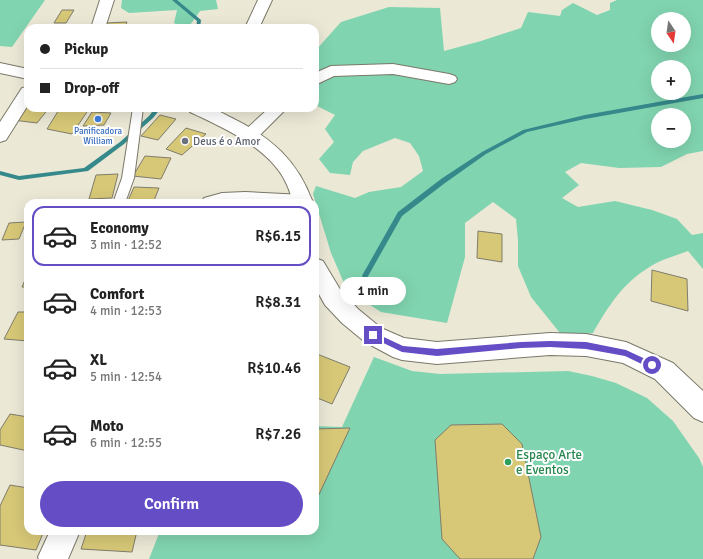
<!DOCTYPE html>
<meta charset="utf-8">
<style>
body{margin:0;font-family:Signika,sans-serif;background:#f2f2f2;color:#222;height:100vh;display:flex;flex-direction:column;font-size:15px;white-space:nowrap}
*{box-sizing:border-box;margin:0}
p{font-size:13px;color:#767676}
.icon{flex:none;width:22px;height:22px;fill:none;stroke:currentColor;stroke-width:2;stroke-linecap:round;stroke-linejoin:round}
.map{position:relative;flex:1;overflow:hidden}
.panel{position:absolute;left:24px;top:199px;width:295px;height:336px;display:flex;flex-direction:column;background:#fff;border-radius:12px;box-shadow:0 4px 16px #0002}
.panel>*{flex:none}
.banner{position:absolute;left:24px;top:24px;width:295px;height:88px;border-radius:12px;box-shadow:0 4px 16px #0002;display:grid;align-content:center;height:88px;padding:0 16px;background:#fff}
.needle{width:26px;rotate:167deg}
.controls{position:absolute;left:651px;top:12px;display:grid;gap:8px}
.controls a{display:grid;place-items:center;width:40px;height:40px;border-radius:50%;background:#fff;box-shadow:0 4px 16px #0002;font-size:20px}
.end{position:absolute;width:18px;height:18px;margin:-9px;border:5px solid #654dc6;background:#fff;box-shadow:0 0 0 2px #fff}
.from{border-radius:50%}
.bubble{position:absolute;height:28px;border-radius:14px;background:#fff;box-shadow:0 4px 16px #0002;font-size:13px;font-weight:600;line-height:28px;text-align:center}
.banner b{display:flex;align-items:center;gap:14px;height:38px;font-size:15px}
.banner b+b{border-top:1px solid #e0e0e0}
.banner i{width:10px;height:10px;background:#222}
ul{padding:7px 0 0;list-style:none}
li{display:flex;align-items:center;gap:12px;height:60px;margin:0 8px 6px;padding:0 8px;border:2px solid transparent;border-radius:12px}
li div{flex:1}
li b{display:block;font-size:15px}
li em{font-style:normal;font-weight:600}
li.on{border-color:#654dc6}
li>.icon{width:36px;height:36px;stroke-width:1.5}
.action{display:flex;gap:8px;margin-top:auto;padding:8px 16px}
.action a{flex:1;height:46px;border-radius:24px;background:#654dc6;color:#fff;font-size:16px;font-weight:600;line-height:46px;text-align:center}
.map>svg:first-child{display:block}
</style>
<div class="map">
<svg width="703" height="559" viewBox="0 0 703 559">
<rect width="100%" height="100%" fill="#ebe8d6"/>
<path fill="#81d4b0" fill-rule="evenodd" d="M0 0H45L12 47 0 46Z
M122 0H216L218 9 200 11 188 28H182L174 23 177 10 129 13 121 8Z
M617 0H703V151L687 154 661 167 619 168 581 163 565 172 579 185 562 198 578 207 615 201 652 210 677 219 692 235 703 233V269L688 251C675 256 659 260 648 268 623 283 607 308 593 333L564 338 531 297 518 266V240L516 219 493 202 465 223V257L447 323 381 312 347 290 331 253 313 194 316 186 355 198 369 192 401 187 423 171 419 156 410 143 395 138 363 151 353 162 350 175 330 173 319 159 334 142 325 129 335 115 315 105V51L341 22 389 7 440 8 444 51 481 41 521 28 528 12 560 16 562 10 573 3 597 15 610 10V3ZM658 19H684V45H658ZM658 67H684V93H658ZM658 115H684V141H658Z
M374 357 412 371 440 374 568 371 592 376 616 383 647 398 673 421 699 458 703 467V559H149L160 531H315V426L342 427Z"/>
<g fill="none" stroke-linecap="round" stroke-linejoin="round">
<path fill="#36898b" fill-rule="evenodd" d="M172 0H177L201 20 200 28H196L197 21Z
M703 94V98L585 119 527 132 486 154 445 183 402 216 367 278H363L362 276 363 274 398 212 441 179 482 152 523 130 585 115Z
M155 108H161L153 118 124 144 88 171 19 180 0 175V171L19 176 84 168 120 142 149 116Z"/>
</g>
<path fill="#d7c877" stroke="#7f7c6c" d="M62 10H74L66 23H54Z
M127 22 125 28H105L106 23Z
M28 104V108H49L37 123 13 120Z
M60 108 89 109 72 134 47 129Z
M92 112 111 113 104 125 83 126Z
M160 115 176 119 158 140 141 136Z
M186 128 206 134 182 155 166 149Z
M145 156 171 158 161 179 133 176Z
M118 174 112 198 89 199 96 175Z
M134 187 159 188 153 203H127Z
M26 222 19 239 2 240 9 223Z
M478 231 502 234V262L477 258Z
M652 270 687 279 688 311 651 301Z
M28 273V287H22Z
M18 312H28V341L4 339Z
M317 354 350 367 332 404 315 397V358Z
M10 414 28 417V451L0 445V430Z
M502 424 522 444 541 537 533 559H460L442 539 435 440 451 425Z
M350 428 315 503V429Z
M10 485 28 488V531H44L36 550 0 545V506Z
M87 531H137L132 552 81 549Z"/>
<g fill="none" stroke-linecap="round" stroke-linejoin="round">
<defs>
<path id="service" d="M133 108H143L134 178 125 203H113L122 178Z"/>
<path id="minor" d="M100 0H114L105 28H91Z
M258 0H272L259 28H245Z
M393 64 449 74 455 76 457 79 455 82 449 84 393 74 334 76 315 85V73L331 66Z
M28 87V105L6 140 0 142V122L22 88Z
M269 108H287L255 140 249 142 243 140 240 136 243 132Z
M245 192 303 195 310 197 313 202 201 203 204 198 222 193Z
M50 531H80L68 559H39L38 557Z"/>
<path id="secondary" d="M0 63 28 69V79L0 73Z
M188 108C195 108 203 107 209 108 217 109 225 115 232 118 272 138 298 161 313 203H293C291 197 290 191 287 185 272 149 224 128 190 112Z
M315 258 323 261 341 291 358 309 381 328 404 338 437 342 550 333 586 334 626 342 673 363 703 391V422L694 418 655 379 623 363 586 356 550 355 437 364 402 360 393 357 365 342 342 323 325 305 315 287Z"/>
</defs>
<use href="#service" stroke="#7b7868" stroke-width="2"/>
<use href="#minor" stroke="#7b7868" stroke-width="2"/>
<use href="#secondary" stroke="#7b7868" stroke-width="2"/>
<use href="#service" fill="#fff" fill-rule="evenodd"/>
<use href="#minor" fill="#fff" fill-rule="evenodd"/>
<use href="#secondary" fill="#fff" fill-rule="evenodd"/>
</g>
<path fill="#654dc6" d="M373 332 403 346 437 349 521 342 550 341 586 342 626 350 654 363 655 365 652 369 625 356 586 349 550 347 521 348 437 356 402 352 371 337 370 335Z"/>
<circle fill="#3f7fe0" stroke="#fff" stroke-width="1.5" cx="98" cy="119" r="4"/>
<circle fill="#6b7280" stroke="#fff" stroke-width="1.5" cx="185" cy="141" r="4"/>
<circle fill="#2e9e5b" stroke="#fff" stroke-width="1.5" cx="508" cy="462" r="4"/>
<g text-anchor="middle" dominant-baseline="central" stroke-width="4" stroke-linejoin="round" paint-order="stroke">
<g font-size="9" fill="#366cbe" stroke="#fff">
<text x="98" y="131">Panificadora<tspan x="98" dy="10">William</tspan></text>
</g>
<g font-size="11" fill="#5b616d" stroke="#fff" text-anchor="start">
<text x="193" y="141">Deus é o Amor</text>
</g>
<g font-size="13" fill="#27864d" stroke="#fff" text-anchor="start">
<text x="516" y="455">Espaço Arte<tspan x="516" dy="15">e Eventos</tspan></text>
</g>
</g>
</svg>
<div class="controls">
<a><svg class="needle" viewBox="-14 -14 28 28"><path d="M0-13l5 13h-10z" fill="#e53935"/><path d="M0 13l5-13h-10z" fill="#767676"/></svg></a>
<a>+</a>
<a>−</a>
</div>
<i class="end from" style="left:652px;top:365px"></i>
<i class="end" style="left:373px;top:335px"></i>
<div class="bubble" style="left:340px;top:277px;width:66px">1 min</div>
<div class="banner">
<b><i class="from"></i>Pickup</b>
<b><i></i>Drop-off</b>
</div>
<section class="panel">
<ul>
<li class="on"><svg class="icon" aria-label="car" viewBox="0 0 24 24"><path d="M5 17H2v-5l4-1 3-4h7l3 4 3 1v5h-3M9 17h6M6 11h13"/><circle cx="7" cy="17" r="2"/><circle cx="17" cy="17" r="2"/></svg><div><b>Economy</b><p>3 min · 12:52</p></div><em>R$6.15</em></li>
<li><svg class="icon" aria-label="car" viewBox="0 0 24 24"><path d="M5 17H2v-5l4-1 3-4h7l3 4 3 1v5h-3M9 17h6M6 11h13"/><circle cx="7" cy="17" r="2"/><circle cx="17" cy="17" r="2"/></svg><div><b>Comfort</b><p>4 min · 12:53</p></div><em>R$8.31</em></li>
<li><svg class="icon" aria-label="car" viewBox="0 0 24 24"><path d="M5 17H2v-5l4-1 3-4h7l3 4 3 1v5h-3M9 17h6M6 11h13"/><circle cx="7" cy="17" r="2"/><circle cx="17" cy="17" r="2"/></svg><div><b>XL</b><p>5 min · 12:54</p></div><em>R$10.46</em></li>
<li><svg class="icon" aria-label="car" viewBox="0 0 24 24"><path d="M5 17H2v-5l4-1 3-4h7l3 4 3 1v5h-3M9 17h6M6 11h13"/><circle cx="7" cy="17" r="2"/><circle cx="17" cy="17" r="2"/></svg><div><b>Moto</b><p>6 min · 12:55</p></div><em>R$7.26</em></li>
</ul>
<div class="action"><a>Confirm</a></div>
</section>
</div>
